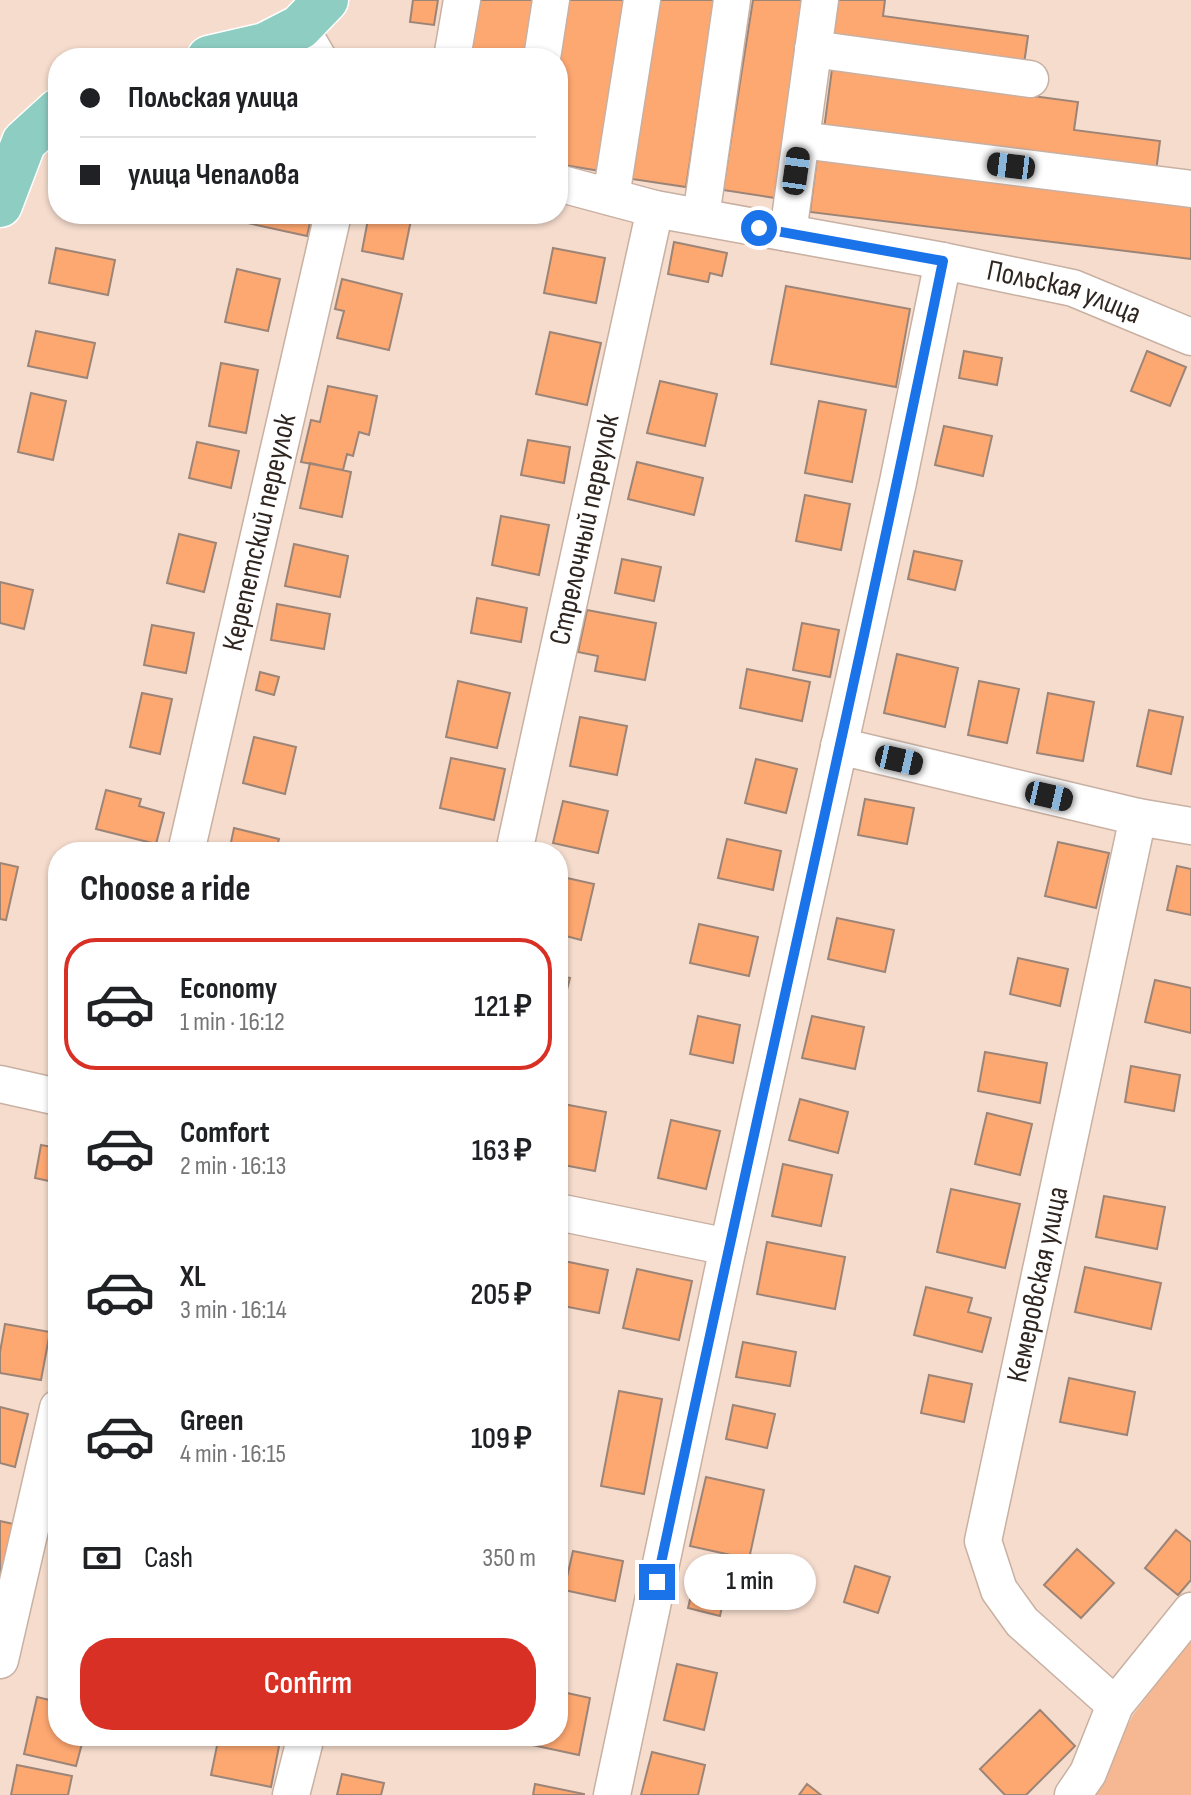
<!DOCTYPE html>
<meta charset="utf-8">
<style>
body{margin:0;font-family:"Sofia Sans Condensed",sans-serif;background:#f2f2f2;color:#202124;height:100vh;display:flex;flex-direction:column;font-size:30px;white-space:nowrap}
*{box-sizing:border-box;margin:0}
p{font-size:26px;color:#757577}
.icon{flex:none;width:44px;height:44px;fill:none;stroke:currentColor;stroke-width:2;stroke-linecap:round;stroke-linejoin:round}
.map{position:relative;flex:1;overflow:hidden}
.side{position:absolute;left:48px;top:842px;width:520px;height:904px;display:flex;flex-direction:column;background:#fff;border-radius:32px;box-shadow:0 2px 6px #0004}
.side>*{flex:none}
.hud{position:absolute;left:48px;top:48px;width:520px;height:176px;border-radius:32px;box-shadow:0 2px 6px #0004;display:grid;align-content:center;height:176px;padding:0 32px;background:#fff}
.end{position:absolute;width:36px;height:36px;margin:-18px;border:10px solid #1a73e8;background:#fff;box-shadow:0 0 0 4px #fff}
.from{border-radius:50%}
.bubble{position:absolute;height:56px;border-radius:28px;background:#fff;box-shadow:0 2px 6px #0004;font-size:26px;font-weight:600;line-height:56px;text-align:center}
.car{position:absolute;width:24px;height:48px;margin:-24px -12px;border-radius:10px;box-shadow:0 0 6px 2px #0007;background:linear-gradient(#222 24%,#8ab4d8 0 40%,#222 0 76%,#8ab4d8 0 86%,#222 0)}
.hud b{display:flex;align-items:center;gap:28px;height:76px;font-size:30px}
.hud b+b{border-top:2px solid #e0e0e0}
.hud i{width:20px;height:20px;background:#202124}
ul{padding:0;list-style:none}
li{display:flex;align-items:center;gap:24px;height:132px;margin:0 16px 12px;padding:0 16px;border:4px solid transparent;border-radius:32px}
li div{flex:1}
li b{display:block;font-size:30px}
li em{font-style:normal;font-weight:600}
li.selected{border-color:#d93025}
li>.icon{width:72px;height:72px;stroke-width:1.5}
h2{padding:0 32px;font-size:36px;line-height:96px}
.pay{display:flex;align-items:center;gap:20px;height:88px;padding:0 32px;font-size:30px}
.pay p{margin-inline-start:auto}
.button{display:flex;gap:16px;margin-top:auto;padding:16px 32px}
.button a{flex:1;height:92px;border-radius:32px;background:#d93025;color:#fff;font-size:32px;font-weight:600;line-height:92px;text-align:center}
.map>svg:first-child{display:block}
</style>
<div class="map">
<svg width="1191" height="1795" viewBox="0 0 1191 1795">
<rect width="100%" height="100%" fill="#f5dccd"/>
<path fill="#f6b892" d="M1191 1638V1795H1091L1102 1778 1133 1715Z"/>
<path fill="#fda771" stroke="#9c8477" stroke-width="2" d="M413 0H438L434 25 410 22Z
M479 0H535L526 58H470Z
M569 0H626L600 171 558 164V68Z
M659 0H715L686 187 632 179Z
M753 0H805L775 198 723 190Z
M838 0H885L883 16 1028 36 1024 64 833 37Z
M832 69 1078 102 1074 130 1160 141 1156 172 824 129Z
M817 157 1191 203V259L810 212Z
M244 214H312L307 236 243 222Z
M369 214 411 220 403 259 362 251Z
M674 242 727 253 722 276 710 273 708 282 668 274Z
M56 248 115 260 108 295 49 283Z
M553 248 605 258 596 303 544 293Z
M237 269 280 279 268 331 225 322Z
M342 279 402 294 389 350 337 338 344 311 335 309Z
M786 286 910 309 896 387 771 364Z
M36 331 95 343 87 378 28 366Z
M550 332 601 343 587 405 536 394Z
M964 351 1002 358 997 385 959 378Z
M1147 351 1186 367 1170 406 1131 391Z
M221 363 258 370 246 433 209 426Z
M660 381 717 394 705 446 647 433Z
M328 386 377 396 369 435 359 432 353 456 347 454 343 470 301 462 311 420 320 422Z
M31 393 66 401 53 460 18 452Z
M819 401 866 410 852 482 805 473Z
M944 426 992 436 983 476 935 465Z
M528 440 570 447 564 483 521 475Z
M197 442 239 451 231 488 189 478Z
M637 462 703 478 694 515 628 499Z
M310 463 351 472 342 517 300 508Z
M805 495 850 504 841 550 796 541Z
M501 516 549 525 539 575 492 565Z
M179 534 216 543 204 592 167 583Z
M294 544 348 556 340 597 285 586Z
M914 551 962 561 955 590 908 579Z
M622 559 661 567 654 601 615 593Z
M0 582 33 590 24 629 0 623Z
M477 598 527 608 521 642 471 633Z
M277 604 330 614 324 649 271 640Z
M587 610 656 623 645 680 595 671 598 656 578 652Z
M802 623 839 630 830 677 793 670Z
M152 625 194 633 186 673 144 665Z
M897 654 958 668 945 727 884 713Z
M747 669 810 682 802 721 740 708Z
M260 672 279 677 274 695 256 690Z
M458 681 510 693 497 748 446 737Z
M979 681 1019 689 1007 743 968 735Z
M142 693 172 699 160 754 130 747Z
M1048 693 1094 702 1083 761 1037 753Z
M1149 710 1183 717 1171 774 1137 766Z
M580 717 627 726 617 775 570 766Z
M254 737 296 747 285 794 243 783Z
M451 758 505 769 494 820 440 808Z
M756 759 797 769 786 813 745 803Z
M106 790 141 799 139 806 164 813 156 844 96 829Z
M865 799 914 808 907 844 858 835Z
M563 801 608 811 598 853 553 843Z
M234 828 279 839 275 852H229Z
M727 839 781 851 773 890 718 878Z
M1058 842 1109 853 1096 908 1045 896Z
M0 863 18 867 6 920 0 919Z
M1177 866 1191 869V915L1167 910Z
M558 876 594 884 581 940 558 934Z
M837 918 894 930 885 972 828 959Z
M699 924 758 937 749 976 690 963Z
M1018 958 1068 969 1060 1006 1010 994Z
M558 975 570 978 558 1025Z
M1155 980 1191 988V1033L1145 1022Z
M698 1016 740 1025 733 1063 690 1054Z
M812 1016 864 1027 855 1069 802 1058Z
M985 1052 1047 1063 1040 1103 978 1091Z
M1131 1066 1180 1075 1174 1111 1125 1102Z
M800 1099 848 1112 838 1153 789 1140Z
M558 1103 606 1112 595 1171 558 1164Z
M987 1113 1032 1124 1020 1175 975 1164Z
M671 1120 720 1131 706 1189 658 1178Z
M41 1145 58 1148V1183L35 1178Z
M783 1164 832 1175 821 1226 772 1216Z
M951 1189 1020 1204 1005 1268 937 1252Z
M1104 1196 1165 1207 1157 1249 1096 1237Z
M767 1242 845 1257 835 1309 757 1294Z
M559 1260 608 1270 599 1313 558 1305Z
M1085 1267 1161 1283 1151 1329 1075 1312Z
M637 1269 692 1281 679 1340 623 1328Z
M926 1287 972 1298 968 1312 991 1318 982 1352 914 1335Z
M5 1324 50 1332 41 1380 0 1373V1352Z
M743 1342 796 1352 790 1386 736 1377Z
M929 1375 972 1384 964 1422 921 1413Z
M1069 1378 1135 1392 1127 1435 1060 1422Z
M619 1391 662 1399 644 1494 601 1486Z
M733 1405 775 1414 767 1448 726 1439Z
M0 1407 28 1414 15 1467 0 1463Z
M706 1477 764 1490 749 1559 690 1546Z
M0 1521 18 1525 7 1576 0 1575Z
M1176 1530 1191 1542V1580L1178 1595 1145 1568Z
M1077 1549 1114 1583 1081 1618 1044 1585Z
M573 1551 623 1561 615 1601 564 1590Z
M698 1566 729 1574 720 1616 688 1608Z
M855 1566 890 1577 878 1613 844 1602Z
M677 1664 717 1673 704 1730 664 1720Z
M558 1691 590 1698 579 1755 518 1742 519 1736H558Z
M37 1697 58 1702V1736H84L76 1766 24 1754Z
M1040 1710 1075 1746 1026 1795H1005L980 1769Z
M219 1736H281L271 1787 211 1775Z
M366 1736H396L394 1743Z
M652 1752 705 1765 698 1795H641Z
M17 1765 72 1776 68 1795H11Z
M342 1774 384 1783 381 1795H337Z
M535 1784 584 1794V1795H533Z
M807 1784 821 1795H799Z"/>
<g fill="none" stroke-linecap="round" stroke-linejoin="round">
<defs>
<g id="minor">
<path d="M300 27 318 58"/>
<path d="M813 49 1030 79"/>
<path d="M452 58 462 0"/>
<path d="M542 58 551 0"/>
<path d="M801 140 1191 189"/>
<path id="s1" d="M558 183 655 209 943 261 1073 288 1191 337"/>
<path d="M611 197 642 0"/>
<path d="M701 217 732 0"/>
<path d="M788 233 820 0"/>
<path d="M839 746 1138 817 1191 826"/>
<path id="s2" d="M186 852 333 214"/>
<path id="s3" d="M514 852 655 209"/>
<path d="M0 1084 58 1097"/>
<path d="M558 1212 728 1247"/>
<path d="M0 1660 58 1408"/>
<path id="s4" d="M1115 1705 1022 1622 999 1590 983 1541 1138 817"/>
<path d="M291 1795 306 1736"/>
<path d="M612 1795 728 1247 898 482 943 261"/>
<path d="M1073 1795 1088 1773 1115 1705 1191 1611"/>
</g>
<path id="major" d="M209 58 265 45 300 27 326 0
M0 205 24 142 58 111"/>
</defs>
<use href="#minor" stroke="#c8b0a2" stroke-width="39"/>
<use href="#major" stroke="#fff" stroke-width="47"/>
<use href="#minor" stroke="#fff" stroke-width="36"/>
<use href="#major" stroke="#8ecdc1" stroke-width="44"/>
</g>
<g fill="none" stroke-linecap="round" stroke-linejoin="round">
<path stroke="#1a73e8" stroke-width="10" d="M657 1582C750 1141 853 702 943 261L759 228"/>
</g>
<g text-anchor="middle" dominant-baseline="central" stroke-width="6" stroke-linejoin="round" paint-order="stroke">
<g font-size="30" fill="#302621" stroke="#ffeade">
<text stroke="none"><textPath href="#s1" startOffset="518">Польская улица</textPath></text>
<text stroke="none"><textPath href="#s3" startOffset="330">Стрелочный переулок</textPath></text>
<text stroke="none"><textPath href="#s2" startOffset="328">Керепетский переулок</textPath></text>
<text stroke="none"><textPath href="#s4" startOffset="478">Кемеровская улица</textPath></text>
</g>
</g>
</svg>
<i class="end from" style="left:759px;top:228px"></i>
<i class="end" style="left:657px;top:1582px"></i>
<div class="bubble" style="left:684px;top:1554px;width:132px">1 min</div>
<i class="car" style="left:1011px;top:166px;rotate:277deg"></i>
<i class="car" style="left:796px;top:171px;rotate:8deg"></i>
<i class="car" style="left:899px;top:760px;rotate:103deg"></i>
<i class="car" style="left:1049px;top:796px;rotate:103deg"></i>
<div class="hud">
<b><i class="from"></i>Польская улица</b>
<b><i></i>улица Чепалова</b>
</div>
<section class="side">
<h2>Choose a ride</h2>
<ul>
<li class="selected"><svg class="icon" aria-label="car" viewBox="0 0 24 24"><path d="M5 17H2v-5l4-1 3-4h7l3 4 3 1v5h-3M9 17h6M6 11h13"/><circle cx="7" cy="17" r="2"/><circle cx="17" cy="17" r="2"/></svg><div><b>Economy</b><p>1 min · 16:12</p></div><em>121 ₽</em></li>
<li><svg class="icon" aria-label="car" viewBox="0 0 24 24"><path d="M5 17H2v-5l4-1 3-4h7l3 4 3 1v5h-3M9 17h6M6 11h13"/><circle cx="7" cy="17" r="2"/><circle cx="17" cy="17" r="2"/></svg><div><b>Comfort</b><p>2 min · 16:13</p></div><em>163 ₽</em></li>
<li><svg class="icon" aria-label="car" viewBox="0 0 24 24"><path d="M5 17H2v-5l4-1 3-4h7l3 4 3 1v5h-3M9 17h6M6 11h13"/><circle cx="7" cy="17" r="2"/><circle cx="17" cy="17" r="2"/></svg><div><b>XL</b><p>3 min · 16:14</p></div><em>205 ₽</em></li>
<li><svg class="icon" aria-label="car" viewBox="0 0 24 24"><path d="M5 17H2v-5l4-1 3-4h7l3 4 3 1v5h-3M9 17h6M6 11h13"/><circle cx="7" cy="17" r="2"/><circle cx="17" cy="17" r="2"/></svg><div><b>Green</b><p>4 min · 16:15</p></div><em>109 ₽</em></li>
</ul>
<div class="pay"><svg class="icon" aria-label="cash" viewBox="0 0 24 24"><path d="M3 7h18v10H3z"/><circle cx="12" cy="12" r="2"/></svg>Cash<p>350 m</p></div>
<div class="button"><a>Confirm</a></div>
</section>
</div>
